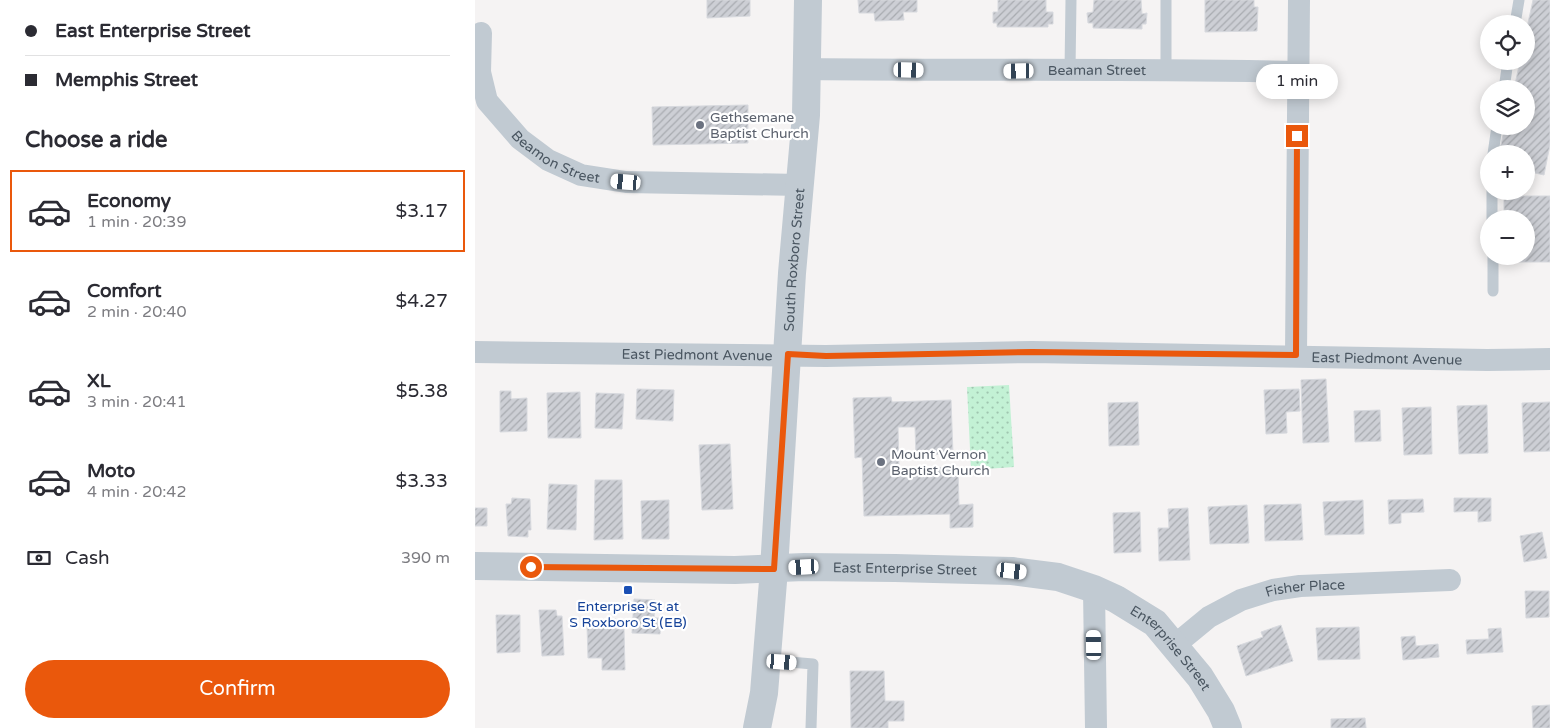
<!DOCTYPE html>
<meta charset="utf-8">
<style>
body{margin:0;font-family:"Varela Round",sans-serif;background:#f2f2f3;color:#2b2b33;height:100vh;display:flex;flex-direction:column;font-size:19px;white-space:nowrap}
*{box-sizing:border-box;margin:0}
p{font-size:16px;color:#7c7c81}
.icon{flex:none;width:28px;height:28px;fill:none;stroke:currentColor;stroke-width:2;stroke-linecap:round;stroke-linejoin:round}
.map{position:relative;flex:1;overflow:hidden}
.details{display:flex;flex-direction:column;background:#fff;width:475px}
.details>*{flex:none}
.guide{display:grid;align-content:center;height:110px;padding:0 25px;background:#fff}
.controls{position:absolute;left:1005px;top:15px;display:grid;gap:10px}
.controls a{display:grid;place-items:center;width:55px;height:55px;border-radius:50%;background:#fff;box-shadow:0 2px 12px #0003;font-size:25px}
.end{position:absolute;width:22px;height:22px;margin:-11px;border:6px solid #ea580c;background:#fff;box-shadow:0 0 0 2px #fff}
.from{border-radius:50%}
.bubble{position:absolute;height:35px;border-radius:18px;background:#fff;box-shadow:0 2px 12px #0003;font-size:16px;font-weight:600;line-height:35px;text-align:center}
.car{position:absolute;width:15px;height:30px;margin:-15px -8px;border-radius:6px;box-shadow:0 0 4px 1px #0007;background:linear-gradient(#fff 24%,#345 0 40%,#fff 0 76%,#345 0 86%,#fff 0)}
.guide b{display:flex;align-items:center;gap:18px;height:48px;font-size:19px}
.guide b+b{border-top:1px solid #e1e1e2}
.guide i{width:12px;height:12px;background:#2b2b33}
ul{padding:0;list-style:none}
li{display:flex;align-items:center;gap:15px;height:82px;margin:0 10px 8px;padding:0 15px;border:2px solid transparent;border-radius:0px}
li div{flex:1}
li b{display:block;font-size:19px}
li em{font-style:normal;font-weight:600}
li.selected{border-color:#ea580c}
li>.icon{width:45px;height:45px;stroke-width:1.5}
h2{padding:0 25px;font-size:22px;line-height:60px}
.pay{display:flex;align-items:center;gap:12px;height:55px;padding:0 25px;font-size:19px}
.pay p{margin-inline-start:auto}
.cta{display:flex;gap:10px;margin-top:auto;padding:10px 25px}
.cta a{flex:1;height:58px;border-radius:30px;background:#ea580c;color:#fff;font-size:20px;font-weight:600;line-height:58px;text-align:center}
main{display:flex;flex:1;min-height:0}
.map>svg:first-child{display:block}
</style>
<main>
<section class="details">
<div class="guide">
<b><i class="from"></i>East Enterprise Street</b>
<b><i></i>Memphis Street</b>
</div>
<h2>Choose a ride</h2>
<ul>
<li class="selected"><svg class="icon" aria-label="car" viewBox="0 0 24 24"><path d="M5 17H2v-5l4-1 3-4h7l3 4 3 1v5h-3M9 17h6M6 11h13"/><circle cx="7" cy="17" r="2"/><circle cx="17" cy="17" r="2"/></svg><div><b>Economy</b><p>1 min · 20:39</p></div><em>$3.17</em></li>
<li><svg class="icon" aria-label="car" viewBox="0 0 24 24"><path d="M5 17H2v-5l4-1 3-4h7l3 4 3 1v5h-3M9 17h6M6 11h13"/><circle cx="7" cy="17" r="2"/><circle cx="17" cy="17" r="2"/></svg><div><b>Comfort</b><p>2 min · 20:40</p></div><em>$4.27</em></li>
<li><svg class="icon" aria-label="car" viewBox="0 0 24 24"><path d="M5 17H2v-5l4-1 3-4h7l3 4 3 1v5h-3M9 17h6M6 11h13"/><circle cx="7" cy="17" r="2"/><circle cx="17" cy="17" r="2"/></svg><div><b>XL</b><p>3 min · 20:41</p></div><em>$5.38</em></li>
<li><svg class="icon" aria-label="car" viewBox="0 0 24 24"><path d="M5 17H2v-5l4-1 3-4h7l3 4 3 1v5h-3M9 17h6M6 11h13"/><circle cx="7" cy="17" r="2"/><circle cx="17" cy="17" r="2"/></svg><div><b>Moto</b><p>4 min · 20:42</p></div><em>$3.33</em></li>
</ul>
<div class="pay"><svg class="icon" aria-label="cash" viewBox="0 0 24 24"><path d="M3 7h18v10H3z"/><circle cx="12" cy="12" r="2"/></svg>Cash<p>390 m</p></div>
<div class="cta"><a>Confirm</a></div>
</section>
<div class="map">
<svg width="1075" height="728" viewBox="0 0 1075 728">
<defs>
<pattern id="park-dots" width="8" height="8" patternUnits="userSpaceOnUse" patternTransform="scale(1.25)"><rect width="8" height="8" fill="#c3f1d5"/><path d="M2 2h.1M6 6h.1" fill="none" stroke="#a0c6b0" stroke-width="1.8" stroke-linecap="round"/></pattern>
<pattern id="building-hatch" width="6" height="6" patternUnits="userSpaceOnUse" patternTransform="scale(1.25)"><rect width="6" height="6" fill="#cdcfd5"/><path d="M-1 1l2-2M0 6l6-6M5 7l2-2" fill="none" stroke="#a8abb0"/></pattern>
</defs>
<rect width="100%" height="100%" fill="#f5f3f3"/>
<path fill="url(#park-dots)" d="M534 385 539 467 496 470 492 387Z"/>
<path fill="url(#building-hatch)" stroke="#d7d9de" d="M232 0H275V16L232 18Z
M383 0H442V12H428L429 20 400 21 399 13H384Z
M523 0H571V12H578V24H573V27H522V23H518V12H523Z
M619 0H666L667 14 672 13 671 24H667V29L618 28V23H613L612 13 618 12Z
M730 0H779V7H783L782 31 730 32Z
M1058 0H1075V145L1069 175 1051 171V154H1024L1030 126H1051V89H1039L1045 61H1051V32Z
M273 105V143L178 145 177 107Z
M1029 196H1075V262H1031V256H1051V219H1029Z
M851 379 854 442 828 443 826 380Z
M162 389 199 390 198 421 161 419Z
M824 389 825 411 811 412 812 433 791 434 789 390Z
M25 391H36V399L52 398V431L25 432Z
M105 392 106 438H73L72 393Z
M121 393 149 394 147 429 120 428Z
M416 397 417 402 476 400 478 454 441 455 440 427H423L424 469 483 467 484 505 498 504V527L475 528V514L389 516 387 457 380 458 378 398Z
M663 402 664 445 634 446 633 403Z
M1075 402V451L1049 452 1047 403Z
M1012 405 1013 453 984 454 982 406Z
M956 407 957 454 929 455 927 408Z
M905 410 906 441 880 442 879 411Z
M255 444 258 509 227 510 224 445Z
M120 480H147L148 539 119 540Z
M74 484 102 485 101 530 72 529Z
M37 498 55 499 56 530H53V537L33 536 31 504H36Z
M979 498H1016V521L1003 522V511L979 512Z
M948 499 949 512 926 513V523L914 524 913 500Z
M194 500V539H167L166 501Z
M888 500 889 534 850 535 848 502Z
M826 504 828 540 790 541 789 505Z
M772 505 774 543 735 544 733 507Z
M0 508H12V526H0Z
M713 508 715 560 684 561 683 528H694L693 509Z
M665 512 666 552 639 553 638 513Z
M1067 532 1072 558 1049 562 1045 536Z
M1050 591H1074V617L1051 618Z
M159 599 180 600 179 618H186L185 634 157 633Z
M64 610H81L82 616H87L89 655 67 656Z
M21 615H45V652L22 653Z
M141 619V629H149L150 670H127V658H113L112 625H130V620Z
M806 625 818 661 771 676 762 646 788 637 786 632Z
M884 627 885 659 843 660 841 628Z
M1026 628 1028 652 992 654 991 640 1014 639 1013 629Z
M940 636 941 646 963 644 964 657 928 660 926 637Z
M375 671H409L410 701H429V721H413V728H376Z
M1075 705V728H1058L1057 706Z
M890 718 891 728H856V719Z"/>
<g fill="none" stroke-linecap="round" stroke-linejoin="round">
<path stroke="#c1cad2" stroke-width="11" d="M691 0V69
M1040 24 1044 0
M595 70 596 0
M1029 89 1033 61
M1018 154 1022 126
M1017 191V219
M1018 256V291
M291 660 338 664 336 728"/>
<g stroke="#c1cad2" stroke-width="22">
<path id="s1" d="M6 33 5 72 12 101 45 139 73 160 106 175 151 182 325 185"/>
<path id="s2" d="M332 69C496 71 659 68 822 72"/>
<path id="s3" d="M0 352 351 356 557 352 1012 360 1075 359"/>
<path d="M821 355 824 0"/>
<path d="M619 589 621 728"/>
<path id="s4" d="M700 645 734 617 766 600 798 590 825 586 975 580"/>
</g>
<g stroke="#c1cad2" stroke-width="28">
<path id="s5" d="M0 566 260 570 329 567 420 568 537 571 583 577 619 589 641 599 680 623 725 677 746 711 753 728"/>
<path id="s6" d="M282 728 289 693 299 569 317 273 331 115 333 0"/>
</g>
</g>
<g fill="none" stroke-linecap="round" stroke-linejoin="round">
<path stroke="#ea580c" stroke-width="6" d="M56 567 299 569 313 354 351 356 557 352 821 355 822 136"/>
</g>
<g fill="#6b7280" stroke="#fff" stroke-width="2">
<circle cx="225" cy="125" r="5"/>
<circle cx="406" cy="462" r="5"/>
</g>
<rect fill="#1a4fb4" stroke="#fff" stroke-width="2" x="148" y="585" width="10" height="10" rx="2.5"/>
<g text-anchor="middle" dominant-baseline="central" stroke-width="4.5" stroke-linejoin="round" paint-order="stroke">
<g font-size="14" fill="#4a5661" stroke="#fff">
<text stroke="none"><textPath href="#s2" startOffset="290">Beaman Street</textPath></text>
<text stroke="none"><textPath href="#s1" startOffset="160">Beamon Street</textPath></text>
<text stroke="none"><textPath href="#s6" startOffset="470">South Roxboro Street</textPath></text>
<text stroke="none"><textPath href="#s3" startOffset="222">East Piedmont Avenue</textPath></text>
<text stroke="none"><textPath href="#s3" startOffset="912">East Piedmont Avenue</textPath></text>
<text stroke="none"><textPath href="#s5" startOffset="430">East Enterprise Street</textPath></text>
<text stroke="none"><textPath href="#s4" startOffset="146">Fisher Place</textPath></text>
<text stroke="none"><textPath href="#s5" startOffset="720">Enterprise Street</textPath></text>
</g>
<g font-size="14" fill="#5b616d" stroke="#fff" text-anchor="start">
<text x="235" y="117">Gethsemane<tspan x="235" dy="16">Baptist Church</tspan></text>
<text x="416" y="454">Mount Vernon<tspan x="416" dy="16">Baptist Church</tspan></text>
</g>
<g font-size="14" fill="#164399" stroke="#fff">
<text x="153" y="606">Enterprise St at<tspan x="153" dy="16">S Roxboro St (EB)</tspan></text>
</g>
</g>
</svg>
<div class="controls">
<a><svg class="icon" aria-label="locate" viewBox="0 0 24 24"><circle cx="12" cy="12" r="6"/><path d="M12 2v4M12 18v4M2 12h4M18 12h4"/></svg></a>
<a><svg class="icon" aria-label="layers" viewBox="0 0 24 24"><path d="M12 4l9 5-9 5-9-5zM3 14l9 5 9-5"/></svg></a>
<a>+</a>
<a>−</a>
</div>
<i class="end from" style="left:56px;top:567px"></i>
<i class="end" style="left:822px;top:136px"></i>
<div class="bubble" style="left:781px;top:64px;width:82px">1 min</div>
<i class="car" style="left:434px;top:70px;rotate:91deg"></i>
<i class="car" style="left:544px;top:71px;rotate:269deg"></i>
<i class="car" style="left:151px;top:182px;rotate:275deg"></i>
<i class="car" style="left:329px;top:567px;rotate:267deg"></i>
<i class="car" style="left:537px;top:571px;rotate:96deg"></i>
<i class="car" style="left:619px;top:645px;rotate:359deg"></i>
<i class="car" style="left:307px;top:662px;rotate:94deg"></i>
</div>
</main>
